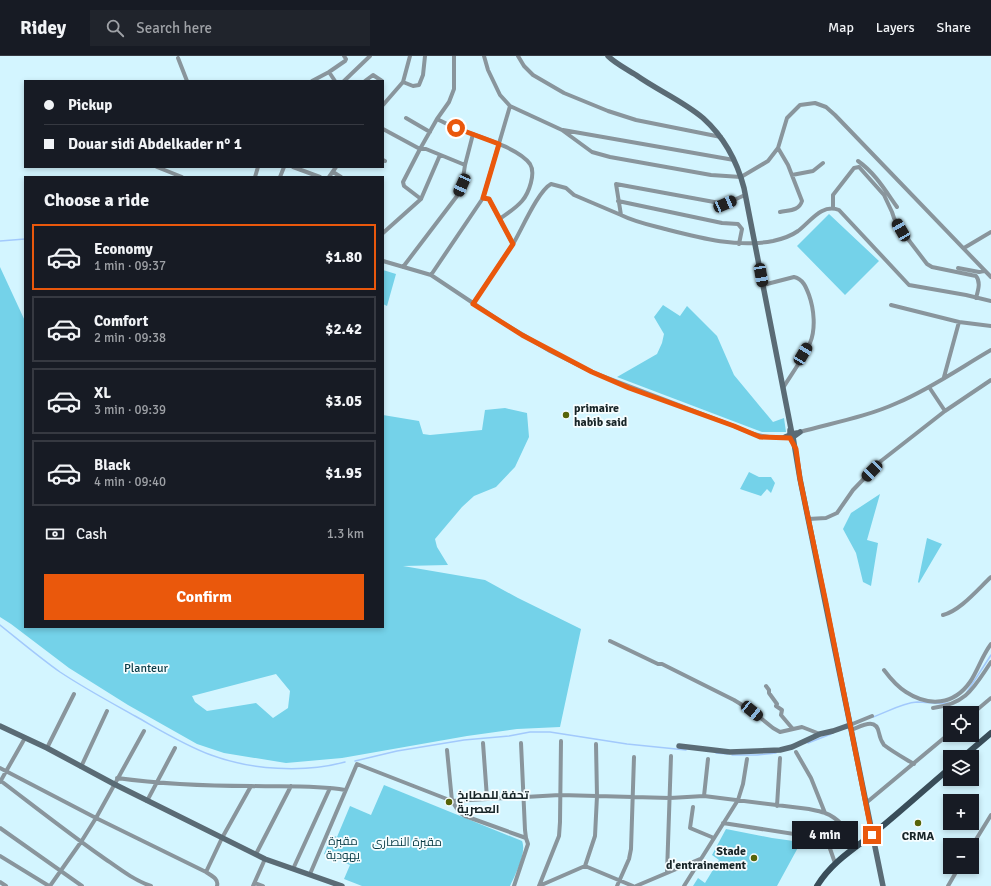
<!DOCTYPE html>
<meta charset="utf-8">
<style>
body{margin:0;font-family:Signika,Cairo,sans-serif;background:#20242c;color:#f1f3f6;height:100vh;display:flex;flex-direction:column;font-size:15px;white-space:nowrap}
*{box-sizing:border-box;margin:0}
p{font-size:13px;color:#9ea1a6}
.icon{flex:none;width:22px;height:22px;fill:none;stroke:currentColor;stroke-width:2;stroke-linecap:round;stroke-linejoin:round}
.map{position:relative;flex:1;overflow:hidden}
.panel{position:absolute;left:24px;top:120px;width:360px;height:452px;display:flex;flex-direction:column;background:#171b24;border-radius:0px;box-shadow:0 2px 6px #0003}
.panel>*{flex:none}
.guide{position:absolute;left:24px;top:24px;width:360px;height:88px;border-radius:0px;box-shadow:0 2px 6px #0003;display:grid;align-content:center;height:88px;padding:0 20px;background:#171b24}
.buttons{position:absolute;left:943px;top:650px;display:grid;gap:8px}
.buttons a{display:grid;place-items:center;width:36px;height:36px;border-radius:0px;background:#171b24;box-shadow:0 2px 6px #0003;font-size:20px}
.end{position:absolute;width:18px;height:18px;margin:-9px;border:5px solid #ea580c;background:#fff;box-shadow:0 0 0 2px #fff}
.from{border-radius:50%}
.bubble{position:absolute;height:28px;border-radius:0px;background:#171b24;box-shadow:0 2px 6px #0003;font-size:13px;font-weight:800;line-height:28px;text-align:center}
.car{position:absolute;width:12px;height:24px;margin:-12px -6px;border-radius:5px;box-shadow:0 0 3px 1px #0007;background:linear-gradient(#222 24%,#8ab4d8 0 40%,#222 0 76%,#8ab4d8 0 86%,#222 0)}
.guide b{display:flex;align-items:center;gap:14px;height:38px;font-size:15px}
.guide b+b{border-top:1px solid #363941}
.guide i{width:10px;height:10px;background:#f1f3f6}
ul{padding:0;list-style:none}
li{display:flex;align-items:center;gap:12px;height:66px;margin:0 8px 6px;padding:0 12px;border:2px solid #363941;border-radius:0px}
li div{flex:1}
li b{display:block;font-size:15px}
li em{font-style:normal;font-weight:800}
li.current{border-color:#ea580c}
li>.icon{width:36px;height:36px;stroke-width:1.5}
h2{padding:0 20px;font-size:18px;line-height:48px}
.pay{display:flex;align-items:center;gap:10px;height:44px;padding:0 20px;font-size:15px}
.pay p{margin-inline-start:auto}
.cta{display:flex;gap:8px;margin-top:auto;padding:8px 20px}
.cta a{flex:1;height:46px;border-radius:0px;background:#ea580c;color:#fff;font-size:16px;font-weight:800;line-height:46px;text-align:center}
header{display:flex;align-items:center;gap:24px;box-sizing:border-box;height:56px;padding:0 20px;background:#171b24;border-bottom:1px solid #363941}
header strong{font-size:19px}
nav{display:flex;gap:22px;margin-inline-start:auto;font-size:14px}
.search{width:280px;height:36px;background:#20242c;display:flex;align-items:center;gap:10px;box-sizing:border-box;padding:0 14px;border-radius:0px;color:#9ea1a6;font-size:15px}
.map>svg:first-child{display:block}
</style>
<header>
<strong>Ridey</strong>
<div class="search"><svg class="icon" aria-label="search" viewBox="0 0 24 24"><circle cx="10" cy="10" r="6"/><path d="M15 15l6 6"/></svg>Search here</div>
<nav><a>Map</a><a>Layers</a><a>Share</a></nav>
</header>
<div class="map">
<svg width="991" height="830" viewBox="0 0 991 830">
<rect width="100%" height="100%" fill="#d3f5ff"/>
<path fill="#74d2e9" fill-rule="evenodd" d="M829 158 879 205 845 239 797 190Z
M0 211 25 265V571H383V359L419 365 423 378 430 379 482 374 485 354 505 352 527 357 529 381 515 411 496 431 474 440 462 451 435 483 437 491 448 509 403 510 485 524 518 542 581 573 560 671 517 673 467 680 342 702 286 707 224 697 197 688 128 649 69 612 11 568 0 561ZM276 618 290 635 288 652 273 662 256 647 207 655 195 646 192 640Z
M383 214 396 218 387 250 383 248Z
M663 249 680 260 687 250 717 280 734 319 773 366 784 362 786 376H762L617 321 657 298 662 287 664 278 654 261Z
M749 416 759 421H771L775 427 771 437 767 433 761 440 740 433Z
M880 438 867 484 878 487 871 530 863 526 856 497 843 473 851 457Z
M927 482 942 488 919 527 918 526Z
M384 729 522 785C527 797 515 819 510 830H362L344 823 350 809 324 798 332 779 337 781 350 750 371 759Z
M726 773 772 782 801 786 777 830H693L698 822 705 827 719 804 712 799Z"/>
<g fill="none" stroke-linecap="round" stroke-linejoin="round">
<path stroke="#a2c9fc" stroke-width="1.5" d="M0 185 25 183
M0 569C20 585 39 601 60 616 84 632 110 646 135 660 160 674 184 689 211 699 251 714 304 717 345 706
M967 636 991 599
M873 661C887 656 902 647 917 646 928 646 937 649 948 647
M808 687 831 678
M716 697 728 698
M732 699H757L776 697
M355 705 397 695 464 684 509 680 530 676H550L627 688 686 694"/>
<path stroke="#89959c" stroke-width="4" d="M484 0 488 14 500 39 510 50 562 74 592 96 610 101 711 119 741 121 768 105 778 92 787 62 800 49 815 47 826 51 835 59 991 221
M518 0 524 10 533 19 564 37 608 55 636 64 721 81
M178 2 187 25
M329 16 335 25
M312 25 329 16 345 5 346 3 344 0
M344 25 370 0
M365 25 373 19 382 25
M403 26 413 30 419 29 423 19 425 0
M383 49 403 26 410 0
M406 62 430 76
M437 63C443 66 450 70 456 72 476 80 518 91 530 108 536 117 529 137 522 145 516 152 508 157 501 162
M383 73 420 93H426L465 109
M563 74 734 104
M778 92 788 109 802 145C799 155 789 154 780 156
M383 104 385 105
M858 105C875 117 885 134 897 151
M157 111 182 121
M293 111 320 121
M333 116 341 121
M792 119 813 115 823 107
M255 121 258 111
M280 121 284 111
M329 121 336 111
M745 139 725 148 616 128 621 159C635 166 650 169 665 173 700 182 737 192 773 185 782 183 791 180 798 175 810 166 822 147 839 154L909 229 966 239 991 245
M421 143 404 130 403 126 420 93 437 63 449 46 454 33V0
M618 145 722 167 738 168 742 173 739 188
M833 152V139L854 112 859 111 884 139 892 156 894 162 901 174 927 208 932 211 976 220C981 226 978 235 976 242
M383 177 421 143 440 99
M513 188C522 173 538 135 551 128L566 132 574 139 621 159
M964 192 991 176
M383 205 431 219 500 265 550 295 592 316 734 370C754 379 763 382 785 381
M403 211 457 140 462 129 465 109 473 78
M958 212 979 216 984 215
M431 219 483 142 510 50
M763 229 794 221C803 223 806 231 809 239 814 253 816 273 810 287 804 301 791 319 783 332
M473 248 513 188 489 143 483 142
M891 249 959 266 991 270
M944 321 959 266
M929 331 945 355
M800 376C832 367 866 361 897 347 930 333 960 312 991 294
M808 463 826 462 837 457 853 434 881 405 945 355 991 324
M943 559C960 555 978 533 991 521
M610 585 658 608H662L734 644 752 655 773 672 780 676 802 671 820 678
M884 614C890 622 898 631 906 636 929 651 954 649 970 626 978 614 982 600 991 588
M766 630 769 634V637L777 648 776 650 782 654 781 659 792 672
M933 652C967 648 974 631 991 606
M972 658 991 642
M850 669 872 660
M851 674C862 670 876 661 879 677 880 682 881 685 884 689 893 696 904 702 914 708
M483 687 487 742
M47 692 74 638
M447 694 452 745 459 756 465 760 526 782
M796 696 811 722 825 757
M81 711 107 655
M0 712 96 762 206 816C212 820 219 823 217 830
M117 722C161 728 206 730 251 730 283 731 314 729 345 734
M1 725C34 750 67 776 101 800 117 811 133 824 151 830
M0 726 25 682
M704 740 708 703
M147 745 175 692
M866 747 950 677
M777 750 780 702
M693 751 690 772 714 782
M723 767 858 788
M0 772 82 830
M827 784 835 807
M972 790 991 759
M256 798 291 730
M0 800 49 830
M585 810 633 830
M293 813 330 732
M206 816 222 782 251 730
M667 817 671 700
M310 818 357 708 452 745 560 739 670 742 704 740 809 753C814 754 820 755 825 757 839 762 849 776 858 788
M0 826 6 830
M255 827 263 830
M50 830 81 786 96 762 144 675
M253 830 265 803
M514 830 528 788 526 782 525 774 521 687
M539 830 585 810 595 780 597 740 596 688
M539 830 559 780 560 766 561 685
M617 830 629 803 631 793 634 701
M636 830 700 803
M684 830 738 744 743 728 747 703
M948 830 959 811"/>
<path stroke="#5a6b75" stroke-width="5.5" d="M608 0C616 8 627 13 636 19 657 34 683 45 703 62 724 81 737 105 744 132L792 378 797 377
M800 376 793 381 800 423 883 830
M785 381 790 379V374
M0 670 47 692 114 728 265 803 342 830
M679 690 730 696 780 694 792 691 820 678 833 675 850 669"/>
<path stroke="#394d59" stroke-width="6" d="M963 701 991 677
M817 830C831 807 852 794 873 778 899 757 924 734 950 712"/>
</g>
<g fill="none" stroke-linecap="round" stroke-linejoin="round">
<path stroke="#ea580c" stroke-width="5" d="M456 72 499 88 483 142 489 143 513 188 473 248 522 279 592 316 629 332 734 370 760 381 790 382 796 393 800 423 826 547 872 779"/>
</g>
<g fill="#566409" stroke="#f6fdff" stroke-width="1.5">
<circle cx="566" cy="359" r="4"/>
<circle cx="449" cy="746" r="4"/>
<circle cx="918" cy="767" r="4"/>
<circle cx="754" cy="802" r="4"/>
</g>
<g text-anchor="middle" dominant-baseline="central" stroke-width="3.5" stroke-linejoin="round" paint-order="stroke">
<g font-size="12" font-weight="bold" fill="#182528" stroke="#f6fdff" text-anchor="start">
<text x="574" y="352">primaire<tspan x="574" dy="14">habib said</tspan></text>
<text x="457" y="739">تحفة للمطابخ<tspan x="457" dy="14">العصرية</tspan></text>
<text x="918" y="780" text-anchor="middle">CRMA</text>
<text x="746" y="795" text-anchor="end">Stade<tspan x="746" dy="14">d'entrainement</tspan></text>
</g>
<g font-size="12" fill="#093c47" stroke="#f6fdff">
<text x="146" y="612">Planteur</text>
<text x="343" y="785">مقبرة<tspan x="343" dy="14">يهودية</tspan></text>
<text x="407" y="786">مقبرة النصارى</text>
</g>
</g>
</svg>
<div class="buttons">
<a><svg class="icon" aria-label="locate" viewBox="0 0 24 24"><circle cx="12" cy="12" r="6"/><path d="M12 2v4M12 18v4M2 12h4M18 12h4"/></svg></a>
<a><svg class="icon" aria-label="layers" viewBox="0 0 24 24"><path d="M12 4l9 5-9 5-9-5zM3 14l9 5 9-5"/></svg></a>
<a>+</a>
<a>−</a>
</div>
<i class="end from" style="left:456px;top:72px"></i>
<i class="end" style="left:872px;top:779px"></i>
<div class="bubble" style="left:792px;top:765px;width:66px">4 min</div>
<i class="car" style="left:462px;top:129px;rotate:204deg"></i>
<i class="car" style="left:725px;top:148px;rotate:67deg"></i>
<i class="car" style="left:901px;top:174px;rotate:330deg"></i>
<i class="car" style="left:761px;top:219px;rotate:170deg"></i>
<i class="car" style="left:803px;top:298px;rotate:31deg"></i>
<i class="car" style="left:872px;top:415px;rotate:224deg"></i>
<i class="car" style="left:752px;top:655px;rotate:129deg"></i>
<div class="guide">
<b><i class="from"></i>Pickup</b>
<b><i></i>Douar sidi Abdelkader n° 1</b>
</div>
<section class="panel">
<h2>Choose a ride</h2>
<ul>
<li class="current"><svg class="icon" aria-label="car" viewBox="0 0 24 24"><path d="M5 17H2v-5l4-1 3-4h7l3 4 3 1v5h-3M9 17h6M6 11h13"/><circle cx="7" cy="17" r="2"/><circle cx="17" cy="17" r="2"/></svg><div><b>Economy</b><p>1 min · 09:37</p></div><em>$1.80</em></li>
<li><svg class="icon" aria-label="car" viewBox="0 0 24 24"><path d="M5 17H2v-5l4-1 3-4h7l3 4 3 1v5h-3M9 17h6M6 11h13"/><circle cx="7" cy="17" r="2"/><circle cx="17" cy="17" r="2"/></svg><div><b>Comfort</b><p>2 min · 09:38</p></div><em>$2.42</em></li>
<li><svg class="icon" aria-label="car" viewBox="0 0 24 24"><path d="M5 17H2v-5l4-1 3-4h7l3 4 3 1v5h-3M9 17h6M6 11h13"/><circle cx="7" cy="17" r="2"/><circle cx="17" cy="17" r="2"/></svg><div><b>XL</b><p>3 min · 09:39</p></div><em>$3.05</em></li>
<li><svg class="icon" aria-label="car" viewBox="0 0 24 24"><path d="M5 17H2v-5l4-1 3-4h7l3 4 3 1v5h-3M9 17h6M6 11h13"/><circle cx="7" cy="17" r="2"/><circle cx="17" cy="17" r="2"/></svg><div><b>Black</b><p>4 min · 09:40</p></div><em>$1.95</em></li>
</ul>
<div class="pay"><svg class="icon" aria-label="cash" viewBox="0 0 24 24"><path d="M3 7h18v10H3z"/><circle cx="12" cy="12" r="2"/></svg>Cash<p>1.3 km</p></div>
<div class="cta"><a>Confirm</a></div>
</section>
</div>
